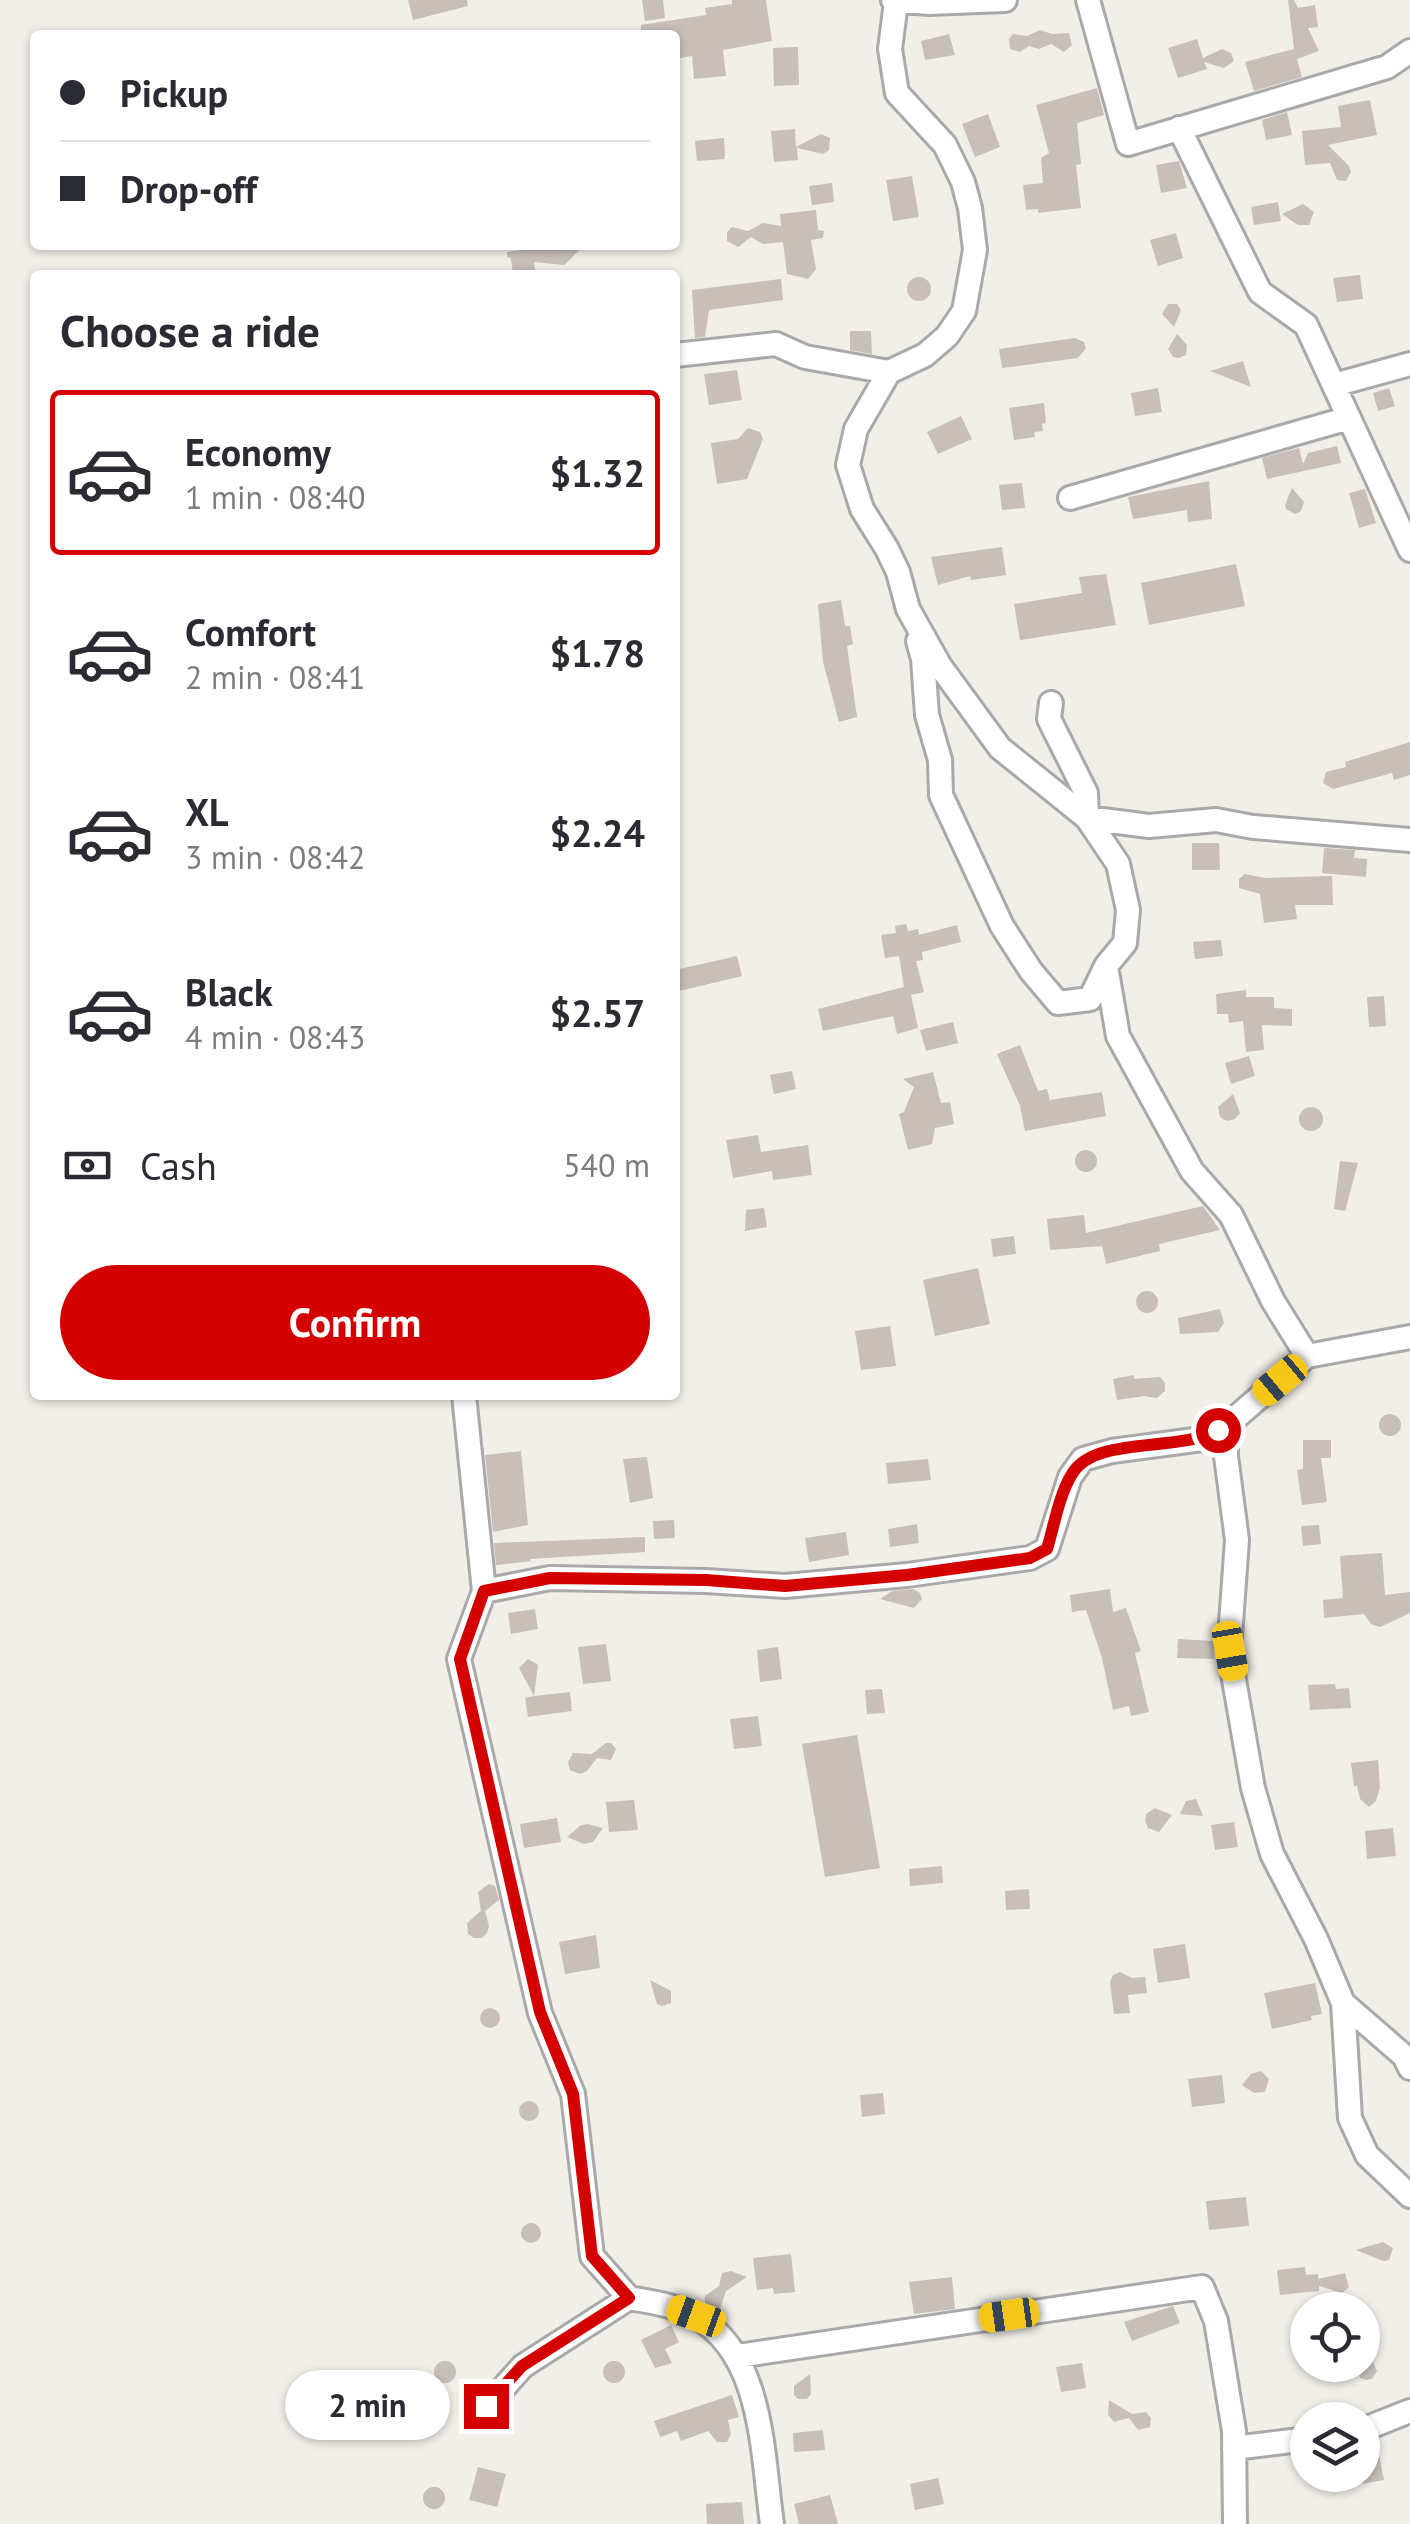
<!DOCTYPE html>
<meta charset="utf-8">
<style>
body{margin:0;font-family:"PT Sans",sans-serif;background:#f7f7f7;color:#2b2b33;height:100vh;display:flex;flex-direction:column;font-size:38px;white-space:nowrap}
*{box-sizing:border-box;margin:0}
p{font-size:32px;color:#7c7c81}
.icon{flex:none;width:55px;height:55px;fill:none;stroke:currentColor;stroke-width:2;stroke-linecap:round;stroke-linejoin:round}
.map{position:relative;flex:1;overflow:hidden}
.details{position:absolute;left:30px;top:270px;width:650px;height:1130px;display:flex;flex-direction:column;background:#fff;border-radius:10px;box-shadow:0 2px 8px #0004}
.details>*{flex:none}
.banner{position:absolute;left:30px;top:30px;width:650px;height:220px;border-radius:10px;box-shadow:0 2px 8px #0004;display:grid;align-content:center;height:220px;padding:0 30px;background:#fff}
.buttons{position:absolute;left:1290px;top:2292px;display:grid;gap:20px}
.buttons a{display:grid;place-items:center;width:90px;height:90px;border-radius:50%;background:#fff;box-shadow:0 2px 8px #0004;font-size:50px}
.end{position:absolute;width:45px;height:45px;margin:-22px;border:12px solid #d40000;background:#fff;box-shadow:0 0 0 5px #fff}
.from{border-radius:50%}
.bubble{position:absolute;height:70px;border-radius:35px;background:#fff;box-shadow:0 2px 8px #0004;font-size:32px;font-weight:600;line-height:70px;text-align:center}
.car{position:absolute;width:30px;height:60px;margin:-30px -15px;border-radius:12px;box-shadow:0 0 8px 2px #0007;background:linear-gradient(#f5c518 24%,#345 0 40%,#f5c518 0 76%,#345 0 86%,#f5c518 0)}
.banner b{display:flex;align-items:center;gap:35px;height:95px;font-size:38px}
.banner b+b{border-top:2px solid #e1e1e2}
.banner i{width:25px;height:25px;background:#2b2b33}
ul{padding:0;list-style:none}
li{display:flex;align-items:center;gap:30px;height:165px;margin:0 20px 15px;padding:0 10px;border:5px solid transparent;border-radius:10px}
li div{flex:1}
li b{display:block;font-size:38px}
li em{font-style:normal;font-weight:600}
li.active{border-color:#d40000}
li>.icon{width:90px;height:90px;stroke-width:1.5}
h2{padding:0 30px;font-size:45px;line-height:120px}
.pay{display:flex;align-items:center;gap:25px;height:110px;padding:0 30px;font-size:38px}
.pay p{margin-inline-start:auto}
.cta{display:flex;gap:20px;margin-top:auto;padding:20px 30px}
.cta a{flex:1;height:115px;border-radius:60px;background:#d40000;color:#fff;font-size:40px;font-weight:600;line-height:115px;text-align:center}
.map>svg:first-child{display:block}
</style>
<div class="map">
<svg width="1410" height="2524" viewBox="0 0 1410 2524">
<rect width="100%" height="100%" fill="#f2efe9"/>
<path fill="#c7bfb8" d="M408 0H467L468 6 413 20Z
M642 0H663L665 18 645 21Z
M732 0H766L772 41 723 50 726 76 694 79 692 56 675 59V35H641V25L706 15 705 8 732 4Z
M1288 0H1294L1298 8 1315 5 1318 27 1308 28 1319 51 1297 59 1302 77 1254 91 1245 62 1294 49Z
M1040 30 1052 34 1069 33 1072 45 1064 52 1051 44 1039 49 1029 46 1020 52 1010 49 1009 39 1013 34 1027 36Z
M949 34 955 55 925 60 921 41Z
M1197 39 1203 58 1222 49 1231 53 1234 61 1224 68 1204 62 1207 69 1178 78 1168 48Z
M798 47 799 85 774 86 773 48Z
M1097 88 1104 115 1077 123 1081 164 1076 165 1081 208 1038 213V209L1026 210 1023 185 1043 183 1041 158 1049 153 1036 105Z
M1370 100 1377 135 1328 145 1349 166 1351 172 1346 181 1337 180 1330 163 1305 165 1302 131 1341 127 1338 106Z
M1287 112 1292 135 1266 140 1262 120Z
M988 114 1000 147 975 157 962 124Z
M795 129 796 147 821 134 830 138 829 150 823 154 797 148 798 160 774 162 771 131Z
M724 138 725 159 697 161 695 141Z
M1179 161 1187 188 1161 193 1156 165Z
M912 176 919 217 893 221 886 180Z
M832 183 834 202 812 205 809 186Z
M1278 202 1281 221 1254 225 1251 207Z
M1303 204 1314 212 1309 225H1298L1282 214Z
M816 210 818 230 824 231 823 238 811 240 816 269 808 279 787 274 783 242 763 244 751 237 738 247 727 241V232L732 227 748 231 763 223 781 226 780 214Z
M1176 233 1183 258 1158 266 1150 240Z
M553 245H585L564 265 534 262 536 275H513L511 258 507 257V252Z
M1360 275 1363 299 1337 302 1333 278Z
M907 289a12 12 0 1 1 24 0a12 12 0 1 1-24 0Z
M781 279 783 300 709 310 705 337 695 338 692 290Z
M1168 304H1177L1181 310 1174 327 1162 314Z
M850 331H871L872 354 850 350Z
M1177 334 1187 345 1186 355 1179 358 1173 357 1168 349Z
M1075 338 1084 342 1086 348 1078 358 1002 368 999 349Z
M1243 361 1251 387 1210 371Z
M737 370 742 400 709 405 704 374Z
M1158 388 1162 412 1135 416 1131 393Z
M1389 388 1395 406 1378 411 1373 393Z
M1044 403 1046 423 1042 424 1043 431 1034 432 1035 437 1014 440 1009 408Z
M961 416 972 439 938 454 927 432Z
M748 428 760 432 763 439 747 479 717 484 711 443 738 439Z
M1337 446 1341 463 1267 479 1262 458 1299 448 1303 464 1308 453Z
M1209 481 1212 519 1188 522 1187 510 1133 519 1128 497Z
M1022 483 1025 508 1002 510 999 485Z
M1292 488 1304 502 1301 511 1295 514 1286 509 1285 505Z
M1365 489 1376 523 1359 528 1349 493Z
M1002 547 1006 575 971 580 970 576 938 585 931 557Z
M1236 564 1245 606 1149 625 1141 583Z
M1106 574 1116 625 1020 640 1014 604 1082 593 1079 577Z
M841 600 845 626H850L853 644 847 646 857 717 839 722 823 662 818 604Z
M1410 742V775L1394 780 1392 773 1333 789 1323 783 1326 772 1346 767 1345 762Z
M1192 843H1219L1220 870H1192Z
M1324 848 1355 850 1354 858 1367 859 1366 877 1322 873Z
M1245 874 1265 878 1332 876 1333 905H1295L1297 919 1264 923 1260 894 1239 888V879Z
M906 924 908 931 918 929 919 935 957 925 961 942 922 952 923 960 916 961 924 992 911 995 918 1028 897 1034 893 1016 823 1031 818 1009 904 987 899 956 885 958 881 935 896 933 895 926Z
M1221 940 1223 956 1195 959 1193 942Z
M737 956 742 976 675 992V970Z
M1246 990V997H1274V1008L1292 1009V1026L1262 1025 1264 1050 1246 1052 1243 1021 1229 1023 1228 1014H1217L1216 994Z
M1384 996 1386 1026 1369 1027 1367 997Z
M953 1022 958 1043 926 1051 920 1030Z
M1020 1045 1038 1091 1047 1089 1050 1100 1102 1092 1106 1116 1025 1131 1020 1106 997 1054Z
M1249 1056 1255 1076 1231 1084 1225 1063Z
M792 1071 796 1089 774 1094 770 1075Z
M933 1072 941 1103 950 1102 954 1124 935 1128 932 1144 908 1150 899 1114 904 1112 914 1087 903 1079Z
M1233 1094 1240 1113 1235 1119 1227 1121 1220 1117 1218 1107Z
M1299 1119a12 12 0 1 1 24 0a12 12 0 1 1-24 0Z
M758 1135 761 1152 808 1145 812 1175 773 1180 772 1171 733 1178 726 1140Z
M1075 1161a11 11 0 1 1 22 0a11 11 0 1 1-22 0Z
M1340 1161 1358 1163 1345 1211 1334 1209Z
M1203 1206 1220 1230 1159 1244 1160 1251 1106 1264 1102 1246 1050 1250 1047 1219 1084 1215 1086 1233Z
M764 1208 767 1227 745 1231 746 1210Z
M1014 1236 1016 1254 993 1257 991 1239Z
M978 1268 990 1324 935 1336 923 1280Z
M1136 1302a11 11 0 1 1 22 0a11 11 0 1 1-22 0Z
M1220 1309 1224 1323 1218 1332 1180 1334 1178 1318Z
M890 1326 896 1366 861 1370 855 1331Z
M1134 1375V1379L1160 1377 1165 1383V1391L1157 1398 1144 1396 1117 1400 1113 1379Z
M1379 1425a11 11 0 1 1 22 0a11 11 0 1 1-22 0Z
M1303 1440H1331V1458H1321L1327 1502 1302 1505 1297 1470 1303 1469Z
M521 1451 528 1525 493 1532 485 1455Z
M647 1457 653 1498 630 1503 623 1459Z
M928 1459 931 1480 888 1484 886 1463Z
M674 1520 675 1538 654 1539 653 1521Z
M917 1524 919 1543 890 1547 888 1529Z
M1319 1525 1321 1544 1303 1546 1301 1526Z
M846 1532 849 1555 809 1562 805 1538Z
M645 1537V1552L530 1559 531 1561 496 1565 494 1543Z
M1382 1553 1385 1595 1410 1592V1613L1380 1627 1371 1624 1364 1614 1324 1618 1323 1600 1343 1598 1340 1556Z
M913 1589 920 1593 922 1599 914 1608 880 1599 892 1591Z
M1110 1589 1113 1612 1126 1608 1141 1651 1135 1653 1149 1712 1131 1716 1129 1706 1113 1710 1102 1658 1086 1610 1072 1612 1070 1595Z
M535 1609 538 1629 511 1634 508 1613Z
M1178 1639 1215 1641 1214 1659 1177 1658Z
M606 1644 611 1681 583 1684 578 1647Z
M778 1647 782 1679 760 1682 757 1650Z
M528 1659 538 1665 534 1696 570 1692 572 1711 528 1717 525 1698 534 1696 519 1668Z
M1335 1684 1336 1689 1349 1688 1351 1708 1310 1710 1308 1685Z
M882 1689 885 1713 867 1714 865 1690Z
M758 1716 762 1746 734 1749 730 1719Z
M857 1735 880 1868 825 1877 802 1744Z
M606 1743H611L616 1749 611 1760 597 1758 587 1771 580 1774 570 1770 568 1762 573 1753 592 1754Z
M1378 1760 1380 1787 1376 1801 1369 1807 1360 1799 1357 1786H1354L1351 1763Z
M1196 1799 1203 1816 1180 1814 1186 1801Z
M634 1800 638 1830 609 1832 606 1802Z
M1155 1808 1172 1815 1159 1832 1148 1828 1145 1821 1146 1814Z
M557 1818 561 1842 524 1848 520 1824Z
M1234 1822 1238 1847 1215 1850 1211 1825Z
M588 1824 603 1828 593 1842 584 1844 567 1837 581 1825Z
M1393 1828 1396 1856 1367 1859 1365 1831Z
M942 1866 943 1883 910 1886 909 1869Z
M489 1884 495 1886 499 1900 485 1911 489 1926 487 1933 482 1938H474L468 1934 467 1923 481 1911 478 1892Z
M1029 1889 1030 1909 1006 1910 1005 1891Z
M596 1935 600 1968 565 1974 559 1942Z
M1185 1944 1190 1978 1158 1983 1153 1949Z
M1120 1972 1132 1978 1145 1977 1147 1993 1128 1995 1130 2013 1114 2014 1110 1982 1113 1975Z
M650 1980 671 1991V2003L662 2006 657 2004Z
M1315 1983 1322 2014 1311 2016 1312 2020 1272 2029 1264 1993Z
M480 2018a10 10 0 1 1 20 0a10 10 0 1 1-20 0Z
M1261 2071 1269 2079 1265 2092 1254 2093 1242 2085 1251 2074Z
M1222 2075 1225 2103 1192 2107 1188 2079Z
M883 2093 885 2114 862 2117 860 2095Z
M519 2111a10 10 0 1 1 20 0a10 10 0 1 1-20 0Z
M1246 2197 1249 2226 1209 2230 1206 2201Z
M521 2233a10 10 0 1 1 20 0a10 10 0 1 1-20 0Z
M1383 2242 1393 2248 1389 2260 1383 2261 1356 2250Z
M791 2254 795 2292 774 2294 773 2288 757 2290 753 2258Z
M1305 2267 1306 2275 1318 2274V2279L1345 2273 1349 2287 1342 2293 1319 2286V2291L1280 2295 1277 2270Z
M731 2271 747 2277 726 2291 720 2309 713 2310 705 2305V2296L719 2286 722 2273Z
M952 2277 955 2309 914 2314 909 2282Z
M1173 2306 1180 2323 1132 2341 1124 2322Z
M671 2325 679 2342 665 2349 672 2363 655 2368 641 2340Z
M1369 2354 1377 2371 1372 2379 1366 2380 1360 2378 1358 2369Z
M603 2372a11 11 0 1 1 22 0a11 11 0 1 1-22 0Z
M434 2372a11 11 0 1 1 22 0a11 11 0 1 1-22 0Z
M1082 2363 1086 2388 1061 2392 1056 2367Z
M810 2374 811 2394 807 2399H798L794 2395V2386Z
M732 2395 739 2417 728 2420 731 2434 727 2442H717L708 2431 681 2441 677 2431 660 2437 654 2421Z
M1109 2400 1132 2414 1146 2412 1151 2418 1150 2427 1138 2430 1129 2418 1114 2422 1108 2415Z
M823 2430 825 2450 794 2452 793 2433Z
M1379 2455 1384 2480 1362 2484V2458Z
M478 2467 506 2474 497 2507 469 2500Z
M938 2478 944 2504 915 2510 910 2484Z
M423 2498a11 11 0 1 1 22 0a11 11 0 1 1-22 0Z
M830 2495 838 2524H799L794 2504Z
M742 2502 744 2524H707L706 2504Z"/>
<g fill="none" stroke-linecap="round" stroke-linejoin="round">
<defs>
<path id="street" d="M893 0 929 3 1005 0
M1088 0 1128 144 1387 67 1410 51
M1179 128 1260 292 1306 325 1410 550
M675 355 776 344 805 357 889 372 925 355 947 336 964 311 975 250 970 208 963 182 945 145 897 93 890 49 896 2
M889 372 856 429 848 465 862 509 887 549 898 572 908 609 940 666 1000 748 1087 818 1118 864 1128 910 1125 943 1106 966 1118 1036 1192 1171 1231 1215 1273 1301 1307 1356
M1334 385 1410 364
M1070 498 1349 418
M918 641 923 659 927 715 940 760 941 795 1002 926 1031 971 1058 1003 1090 999 1106 966
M1051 703 1049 719 1086 793 1087 818 1149 826 1216 820 1253 827 1410 840
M464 1395 484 1591 459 1659 540 2013 573 2094 592 2256 629 2298C651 2302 675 2305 695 2316 764 2354 762 2455 772 2524
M1226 1426V1456L1237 1540 1229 1651 1253 1788 1272 1854 1316 1939 1343 2003 1350 2118 1367 2155 1410 2196
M484 1591 550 1578 706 1581 785 1586 907 1575 1030 1558 1047 1549 1070 1477 1083 1459 1112 1451 1202 1439 1226 1426 1307 1356 1410 1337
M1343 2003 1404 2056 1410 2068
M738 2356 1202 2287 1216 2321 1234 2431 1235 2524
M487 2406 523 2366 629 2298
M1362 2430 1410 2411
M1234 2448 1308 2439"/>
</defs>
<use href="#street" stroke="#a9a9a9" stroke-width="28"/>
<use href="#street" stroke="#fff" stroke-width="22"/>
</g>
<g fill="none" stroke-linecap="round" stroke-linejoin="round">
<path stroke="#d40000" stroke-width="12" d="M486 2406 522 2366 629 2298 592 2256 573 2094 540 2012 460 1659 484 1591 550 1578 706 1580 785 1586 907 1575 1030 1558 1047 1549C1054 1526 1059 1495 1072 1474 1095 1435 1179 1453 1218 1430"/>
</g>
</svg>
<div class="buttons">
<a><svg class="icon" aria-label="locate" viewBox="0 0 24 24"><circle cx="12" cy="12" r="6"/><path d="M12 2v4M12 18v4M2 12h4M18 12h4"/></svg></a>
<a><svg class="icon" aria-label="layers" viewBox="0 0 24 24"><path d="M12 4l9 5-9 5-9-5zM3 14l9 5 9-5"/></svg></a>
</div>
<i class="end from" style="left:1218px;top:1430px"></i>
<i class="end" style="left:486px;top:2406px"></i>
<div class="bubble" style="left:285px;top:2370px;width:165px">2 min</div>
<i class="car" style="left:1280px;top:1380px;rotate:230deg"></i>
<i class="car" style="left:1230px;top:1651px;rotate:170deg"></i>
<i class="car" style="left:1009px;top:2315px;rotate:262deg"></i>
<i class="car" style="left:696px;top:2316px;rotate:290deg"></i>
<div class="banner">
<b><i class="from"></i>Pickup</b>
<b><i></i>Drop-off</b>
</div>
<section class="details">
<h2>Choose a ride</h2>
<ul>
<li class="active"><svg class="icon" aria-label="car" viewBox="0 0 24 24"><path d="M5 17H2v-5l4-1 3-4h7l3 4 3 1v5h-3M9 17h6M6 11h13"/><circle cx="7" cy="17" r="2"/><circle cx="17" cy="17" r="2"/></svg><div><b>Economy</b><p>1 min · 08:40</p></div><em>$1.32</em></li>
<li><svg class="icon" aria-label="car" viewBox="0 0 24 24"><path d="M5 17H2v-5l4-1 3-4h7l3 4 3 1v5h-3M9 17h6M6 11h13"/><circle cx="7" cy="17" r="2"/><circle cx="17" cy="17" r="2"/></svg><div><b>Comfort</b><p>2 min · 08:41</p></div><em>$1.78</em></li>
<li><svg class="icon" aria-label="car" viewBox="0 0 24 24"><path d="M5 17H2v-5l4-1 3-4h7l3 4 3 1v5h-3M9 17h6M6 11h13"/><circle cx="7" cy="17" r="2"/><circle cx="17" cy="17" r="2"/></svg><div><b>XL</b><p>3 min · 08:42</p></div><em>$2.24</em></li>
<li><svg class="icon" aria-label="car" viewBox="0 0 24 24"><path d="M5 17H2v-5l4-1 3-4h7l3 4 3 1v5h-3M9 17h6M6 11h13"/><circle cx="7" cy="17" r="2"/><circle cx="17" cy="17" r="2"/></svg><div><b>Black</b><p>4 min · 08:43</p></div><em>$2.57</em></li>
</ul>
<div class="pay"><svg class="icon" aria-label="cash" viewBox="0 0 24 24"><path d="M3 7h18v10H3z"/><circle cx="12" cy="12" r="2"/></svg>Cash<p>540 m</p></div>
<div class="cta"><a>Confirm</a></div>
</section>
</div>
